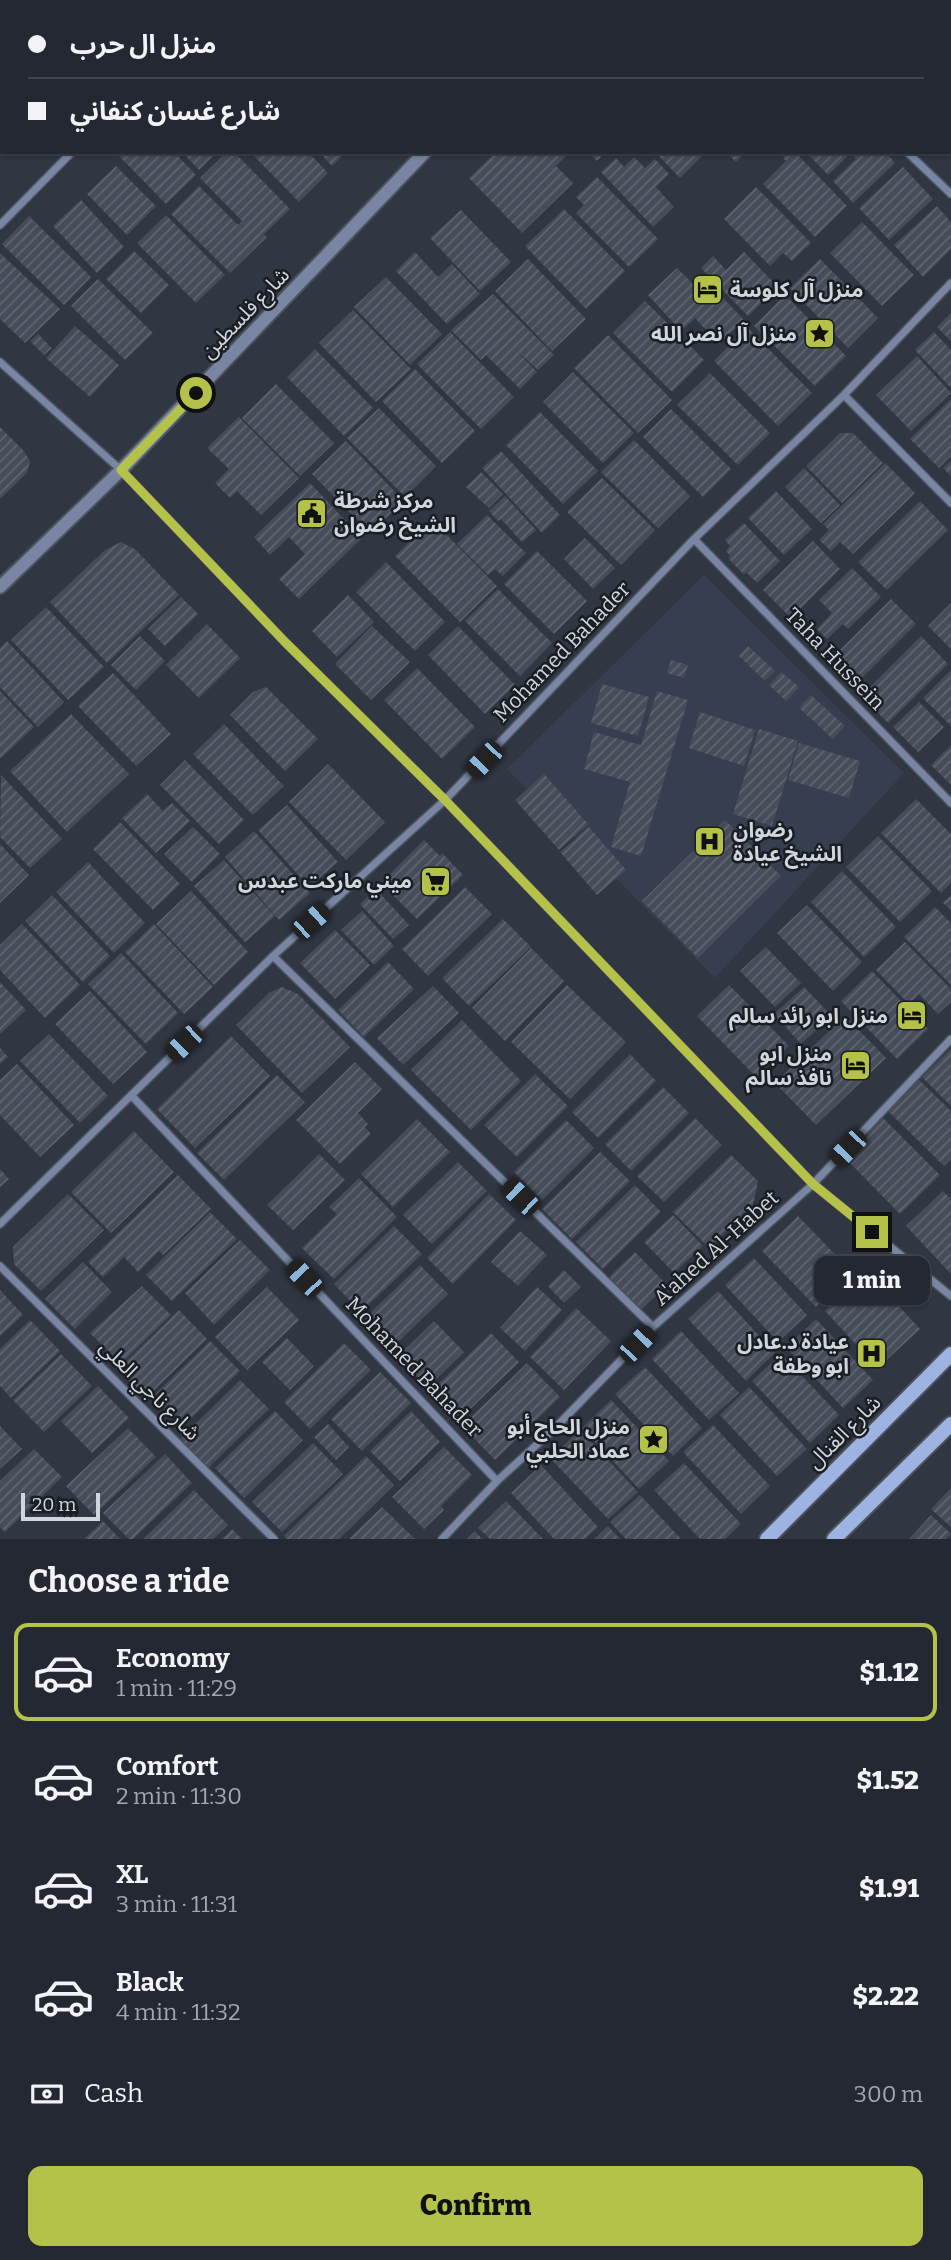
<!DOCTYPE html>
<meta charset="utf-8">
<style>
body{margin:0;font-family:Bitter,"Noto Sans Arabic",serif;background:#2c303a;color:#f1f3f6;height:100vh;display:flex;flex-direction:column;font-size:26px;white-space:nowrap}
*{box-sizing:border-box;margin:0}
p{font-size:23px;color:#a3a6ac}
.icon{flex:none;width:38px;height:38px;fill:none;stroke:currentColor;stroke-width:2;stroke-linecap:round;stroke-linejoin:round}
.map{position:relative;height:1539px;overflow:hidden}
.details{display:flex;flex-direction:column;background:#242832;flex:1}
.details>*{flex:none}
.hud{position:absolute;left:0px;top:0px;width:952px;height:154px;box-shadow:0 2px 5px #0004,0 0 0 2px #41444d;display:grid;align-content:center;height:154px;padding:0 28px;background:#242832}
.scale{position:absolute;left:21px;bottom:18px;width:79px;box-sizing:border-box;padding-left:7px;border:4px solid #d1d5dc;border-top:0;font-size:19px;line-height:24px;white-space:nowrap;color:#d1d5dc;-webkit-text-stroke:5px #1a1d23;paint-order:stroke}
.end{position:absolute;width:32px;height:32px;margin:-16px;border:9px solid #b5c249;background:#111;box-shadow:0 0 0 4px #111}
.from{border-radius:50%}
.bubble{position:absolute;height:49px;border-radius:14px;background:#242832;box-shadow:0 2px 5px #0004,0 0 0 2px #41444d;font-size:23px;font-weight:800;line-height:49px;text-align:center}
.car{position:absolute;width:21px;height:42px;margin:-21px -10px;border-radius:9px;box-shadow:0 0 5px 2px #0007;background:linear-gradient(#222 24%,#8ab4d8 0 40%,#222 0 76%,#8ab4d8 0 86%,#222 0)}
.hud b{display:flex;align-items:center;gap:24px;height:66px;font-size:26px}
.hud b+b{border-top:2px solid #41444d}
.hud i{width:18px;height:18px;background:#f1f3f6}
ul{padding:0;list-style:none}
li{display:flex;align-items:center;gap:21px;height:98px;margin:0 14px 10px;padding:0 14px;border:4px solid transparent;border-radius:14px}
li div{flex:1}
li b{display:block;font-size:26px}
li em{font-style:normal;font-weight:800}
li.on{border-color:#b5c249}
li>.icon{width:63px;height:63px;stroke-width:1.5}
h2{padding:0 28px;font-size:32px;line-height:84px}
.pay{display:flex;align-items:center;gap:18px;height:77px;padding:0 28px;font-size:26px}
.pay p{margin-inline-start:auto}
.cta{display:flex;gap:14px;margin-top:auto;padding:14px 28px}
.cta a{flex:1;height:80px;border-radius:14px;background:#b5c249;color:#111;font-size:28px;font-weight:800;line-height:80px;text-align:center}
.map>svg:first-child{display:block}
</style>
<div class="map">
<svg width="951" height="1539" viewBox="0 0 951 1539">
<defs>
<pattern id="building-hatch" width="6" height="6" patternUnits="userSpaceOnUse" patternTransform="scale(1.75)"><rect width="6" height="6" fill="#464c59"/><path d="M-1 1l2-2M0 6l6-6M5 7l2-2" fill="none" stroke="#606570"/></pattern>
</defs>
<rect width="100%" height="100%" fill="#303642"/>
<path fill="#363e50" d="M704 575 904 773 715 978 507 769Z"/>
<path fill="url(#building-hatch)" d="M119 152H174L196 175 166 204 117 154Z
M182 152H217L199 170Z
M227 152H234L290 209 264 234 267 237 230 273 171 214 199 186 238 225 242 221 200 178Z
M250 152H308L328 173 299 202Z
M319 152H346L332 166Z
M496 152H570L556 166 573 183 522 233 469 178Z
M588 152H606L597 161Z
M655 152H706L680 178Z
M726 152H746L736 162Z
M788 152H795L847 206 815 237 763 184 786 161 783 158Z
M806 152H846L849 155 828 175Z
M850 152H885L895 163 853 203 833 181 856 159Z
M634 157 645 168 655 159 669 174 656 187 674 207 653 227 601 172 616 158 624 167Z
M116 166 156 206 127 235 87 194Z
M903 167 933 199 889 240 859 208Z
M597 177 658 239 629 267 576 213 584 205 576 197Z
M756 187 811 243 792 261 783 253 770 266 724 219Z
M81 200 124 247 97 273 53 226Z
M937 206 951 222V249L923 277 894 245Z
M564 209 625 271 586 309 525 246Z
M461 210 511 262 480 291 430 238Z
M166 215 225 275 196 303 137 243Z
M29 216 91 277 64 305 2 244Z
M862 222 914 275 882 306 830 253Z
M134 251 169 285 141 313 106 279Z
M415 252 438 277 452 264 480 294 447 324 396 271Z
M744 252 778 287 748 316 701 268 713 256 726 270Z
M0 253 60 309 25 343 0 319Z
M528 259 586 319 552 351 495 291Z
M820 259 878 318 848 348 790 288Z
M677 268 693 284 702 276 744 320 719 344 695 318 681 331 648 295Z
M386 277 442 334 410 365 354 307Z
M98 279 153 333 125 360 71 306Z
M493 294 554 355 538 370 516 350 537 372 520 389 486 355 481 360 451 330Z
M785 295 846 356 815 386 754 326Z
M645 301 704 360 672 392 613 333Z
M353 310 411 369 376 402 319 343Z
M951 313V341L937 327Z
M75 326 119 365 90 397 46 358Z
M747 327 812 393 778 426 714 361Z
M450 332 514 397 481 429 417 364Z
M934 332 951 350V388L915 350Z
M38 334 52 348 44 355 30 341Z
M608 335 672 400 638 433 574 368Z
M315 349 373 408 344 436 287 377Z
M917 356 951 393 911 431 876 395Z
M415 369 475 431 442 463 382 401Z
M573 372 634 433 603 463 543 402Z
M710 373 770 433 738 465 677 405Z
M276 384 334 443 300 476 242 418Z
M951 399V456L939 468 910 439Z
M379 408 436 466 405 497 347 438Z
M671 409 731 469 703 497 643 437Z
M540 412 598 471 563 504 506 445Z
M239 417 299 478 261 515 237 491 230 498 215 483 229 469 207 448Z
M0 427 24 451 30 461 27 473 0 499Z
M840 433H853L883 463 842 503 806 466Z
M634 440 690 496 658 528 601 472Z
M346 441 404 501 370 533 312 474Z
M501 451 560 515 542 533 482 468Z
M951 461V476L943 468Z
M885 463 915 493 853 554 840 542 831 551 819 540 829 530 823 524Z
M804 468 840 505 821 523 785 487Z
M481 472 503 494 489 508 466 487Z
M602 478 655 530 621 565 567 512Z
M310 483 362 538 299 599 279 579 305 554 289 537 270 555 254 537Z
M776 491 812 529 784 555 748 518Z
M505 496 536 530 522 542 501 519 498 521 489 511Z
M920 501 948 530 887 590 858 562Z
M487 515 526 553 503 576 495 569 488 575 457 544Z
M432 520 497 586 460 622 395 556Z
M744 523 780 561 757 583 746 572 744 575 728 558 730 556 726 551 730 546 725 540Z
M585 538 615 568 593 589 564 559Z
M813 541 840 569 791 618 763 590Z
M121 542 136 550 179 595 107 663 50 602 105 550Z
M537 551 587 601 554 634 504 584Z
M386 562 445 622 415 651 356 592Z
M852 568 881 597 848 629 843 624 827 639 817 629 832 613 819 600Z
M498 589 552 643 520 676 465 621Z
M348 595 374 622 337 657 312 631Z
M181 597 198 614 165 646 148 629Z
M891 599 916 624 857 683 832 658Z
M951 603V649L928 626Z
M46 607 104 667 68 700 11 640Z
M207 624 240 658 199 698 166 665Z
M372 626 410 662 371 700 335 664Z
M458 626 515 685 485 714 428 655Z
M140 636 165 661 136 690 111 665Z
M921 636 948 664 888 723 861 696Z
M7 641 64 702 38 727 0 687V648Z
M748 646 775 671 765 681 739 656Z
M671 660 688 665 684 678 667 673Z
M417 668 475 727 442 759 384 700Z
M951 670V726L923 698Z
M781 672 799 687 786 701 769 685Z
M113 673 171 734 136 766 78 706Z
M602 684 649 697 638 736 591 723Z
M266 687 318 739 285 771 230 715 253 692Z
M0 691 34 727 0 759Z
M657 691 688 700 641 856 611 847 630 782 584 769 594 732 641 745Z
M811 695 845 726 833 739 799 708Z
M919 702 944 727 918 752 893 727Z
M700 712 755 730 744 766 689 748Z
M71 714 129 774 67 832 10 771Z
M224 724 284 786 253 815 193 754Z
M759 729 798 741 772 826 733 814Z
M799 743 860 761 849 798 788 780Z
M951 745V785L931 765Z
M185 760 244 820 219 844 160 785Z
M328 764 385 822 346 860 289 802Z
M544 774 588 824 559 850 515 800Z
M1 775 62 839 30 868 0 837Z
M147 794 163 811 172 803 190 821 156 853 122 818Z
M916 799 951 834V883L941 893 881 833Z
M287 805 338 862 309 887 258 830Z
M725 820 781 876 698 958 642 901Z
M120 822 180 884 153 910 93 849Z
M193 827 220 854 192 882 164 854Z
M589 827 626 870 597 895 560 852Z
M254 831 310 893 279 920 225 857Z
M878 836 932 891 900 922 846 867Z
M424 840 440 856 442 853 463 875 417 919 381 883Z
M0 844 29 875 0 903Z
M224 860 275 916 245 942 194 886Z
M88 862 145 923 114 953 56 892Z
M842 871 896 927 864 957 811 902Z
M465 887 492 914 428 976 402 949Z
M376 889 409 925 393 939 360 904Z
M191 891 248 952 214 985 156 924Z
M52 895 110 956 83 982 25 921Z
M951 895V910L943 903Z
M807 905 862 962 833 991 777 933Z
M935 907 951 923V985L904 937Z
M362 911 394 946 374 965 341 930Z
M503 919 531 947 469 1006 442 978Z
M22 924 80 985 45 1018 0 970V945Z
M154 924 213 987 184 1014 125 952Z
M335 930 370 965 335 999 300 963Z
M905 942 951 989V1002L938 1014 919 994 909 1004 876 970Z
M766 947 801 983 775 1007 740 971Z
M531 948 564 981 505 1041 472 1008Z
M121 953 178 1013 146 1044 88 984Z
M388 962 414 989 364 1037 338 1010Z
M872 971 928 1029 897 1059 841 1001Z
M0 982 26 1010 0 1034Z
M567 985 626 1042 570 1099 511 1042Z
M729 985 789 1046 756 1077 697 1016Z
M433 986 459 1013 403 1065 377 1038Z
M282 987 298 994 350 1047 302 1093 236 1025 270 992Z
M804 987 832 1016 801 1044 774 1014Z
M90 991 147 1052 113 1084 55 1024Z
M845 1016 886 1058 816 1125 775 1083Z
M462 1020 521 1081 471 1130 411 1070Z
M49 1034 108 1096 80 1123 20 1061Z
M231 1036 270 1076 195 1148 157 1109Z
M0 1048 8 1057 0 1064Z
M951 1049V1106L922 1077Z
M630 1054 656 1081 598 1138 572 1112Z
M355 1062 382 1089 358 1113 368 1124 365 1127 371 1134 340 1164 296 1120Z
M17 1064 74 1125 40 1157 0 1115V1080Z
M535 1074 568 1106 517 1157 484 1125Z
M277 1075 305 1102 224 1180 197 1153Z
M919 1080 951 1111V1159L944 1166 888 1111Z
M663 1087 689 1113 631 1171 605 1144Z
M695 1118 722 1145 664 1202 637 1176Z
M883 1118 940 1175 900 1214 843 1156Z
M417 1119 450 1152 393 1207 361 1174Z
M566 1120 594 1148 542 1200 514 1172Z
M134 1131 174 1172 111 1233 71 1192Z
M600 1152 630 1181 572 1239 542 1209Z
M319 1154 345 1180 293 1230 267 1205Z
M731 1155 758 1181 753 1205 709 1248 673 1212Z
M458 1162 487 1191 432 1244 403 1215Z
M0 1169 9 1179 0 1187Z
M178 1175 211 1209 163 1255 159 1251 138 1272 124 1257 103 1277 88 1262Z
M359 1178 397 1217 334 1279 302 1248 337 1214 329 1207Z
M635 1185 661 1212 603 1269 576 1242Z
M943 1191 951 1199V1274L906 1226Z
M68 1194 104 1230 41 1291 14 1264 13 1247Z
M489 1194 516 1220 453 1284 427 1258Z
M210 1212 237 1239 172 1301 146 1275Z
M673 1215 703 1246 674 1273 644 1242Z
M798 1216 852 1272 816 1307 762 1251Z
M394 1226 422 1254 361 1312 334 1284Z
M520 1231 547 1255 518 1286 491 1262Z
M240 1240 270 1270 214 1325 185 1293Z
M635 1252 667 1285 641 1310 609 1277Z
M754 1258 807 1315 778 1342 725 1285Z
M83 1262 112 1292 75 1329 45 1299Z
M420 1265 448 1294 393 1347 365 1318Z
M564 1270 581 1287 564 1303 548 1286Z
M867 1272 920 1329 878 1368 825 1311Z
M142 1286 171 1315 121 1364 90 1333Z
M267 1287 299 1320 247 1370 215 1337Z
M537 1287 562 1310 525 1351 500 1328Z
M0 1290 23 1315 0 1336Z
M718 1291 775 1353 746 1381 688 1319Z
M576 1308 611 1341 564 1390 530 1357Z
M179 1310 207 1339 146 1398 118 1369Z
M816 1319 873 1380 843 1408 786 1347Z
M30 1320 60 1351 11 1398 0 1386V1349Z
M434 1321 464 1352 426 1389 396 1358Z
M681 1331 739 1393 709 1420 652 1359Z
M491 1333 519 1362 458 1421 430 1392Z
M287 1338 314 1366 290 1390 262 1362Z
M210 1341 240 1371 183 1426 153 1396Z
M344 1343 371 1370 310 1429 284 1402Z
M61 1354 92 1386 44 1432 13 1400Z
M781 1354 839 1415 810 1443 752 1381Z
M527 1363 560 1397 495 1460 462 1426Z
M645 1367 702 1428 673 1456 615 1394Z
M380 1372 411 1403 362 1451 331 1419Z
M240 1380 269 1409 208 1468 180 1439Z
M98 1386 129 1418 92 1453 61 1421Z
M749 1387 807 1449 777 1476 720 1415Z
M611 1400 669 1461 639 1489 582 1428Z
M275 1411 303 1440 244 1498 215 1468Z
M411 1411 440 1442 400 1481 370 1451Z
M328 1424 349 1447 336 1460 314 1437Z
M713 1425 770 1486 741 1514 683 1452Z
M0 1426 22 1449 0 1469Z
M128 1428 156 1457 94 1515 66 1486Z
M580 1430 638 1492 608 1519 550 1458Z
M313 1443 343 1474 282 1532 252 1502Z
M444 1447 472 1475 441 1506 444 1510 424 1529 392 1497Z
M34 1449 62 1477 5 1532 0 1527V1481Z
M165 1454 192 1483 133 1539H129L103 1513Z
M366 1456 394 1485 339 1539H287L284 1536Z
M684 1463 741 1524 725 1539H700L654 1490Z
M541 1465 598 1527 585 1539H554L511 1493Z
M951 1488V1527L931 1509Z
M194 1490 228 1525 213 1539H143Z
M640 1495 681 1539H626L610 1522Z
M506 1501 543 1539H490L478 1528Z
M382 1507 415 1539H349Z
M931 1515 951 1534 946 1539H909Z
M103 1521 120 1539H84Z
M608 1526 620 1539H594Z
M232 1529 242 1539H222Z
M475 1531 482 1539H467Z"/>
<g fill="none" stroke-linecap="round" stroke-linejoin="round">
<defs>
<path id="minor" d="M752 0 753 2
M221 2 223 0
M907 152 951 194
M0 225 72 152
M0 362 121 470 285 642 445 800 813 1184 951 1296
M844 395 951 503
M694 539 951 803
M273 956 653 1327
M131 1095 497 1481
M0 1224 273 956 445 800 694 539 844 395 951 283
M0 1266 274 1539
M442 1539 497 1481 555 1428 653 1327 813 1184 951 1039"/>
<path id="tertiary" d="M568 2 570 0
M0 587 121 470 425 152"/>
<path id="secondary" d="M767 1539 951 1354
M834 1539 951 1424"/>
</defs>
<use href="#minor" stroke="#4d535e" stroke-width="10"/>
<use href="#tertiary" stroke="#4d535e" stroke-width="16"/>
<use href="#secondary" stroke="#4d535e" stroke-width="18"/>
<use href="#minor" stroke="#7886a3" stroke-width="7"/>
<use href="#tertiary" stroke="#7886a3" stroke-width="12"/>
<use href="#secondary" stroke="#9db3e2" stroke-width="14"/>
</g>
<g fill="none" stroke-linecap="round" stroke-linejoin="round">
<path stroke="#b5c249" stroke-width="9" d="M196 393 121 470 285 642 445 800 813 1184 872 1232"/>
</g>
<defs>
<symbol id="hotel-square" viewBox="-11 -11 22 22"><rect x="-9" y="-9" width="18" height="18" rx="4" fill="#b5c249" stroke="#1a1d23"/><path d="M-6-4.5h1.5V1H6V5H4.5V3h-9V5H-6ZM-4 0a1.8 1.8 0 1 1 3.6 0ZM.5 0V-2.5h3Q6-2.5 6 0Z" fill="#111"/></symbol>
<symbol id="sight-square" viewBox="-11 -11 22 22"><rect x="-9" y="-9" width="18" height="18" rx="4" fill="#b5c249" stroke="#1a1d23"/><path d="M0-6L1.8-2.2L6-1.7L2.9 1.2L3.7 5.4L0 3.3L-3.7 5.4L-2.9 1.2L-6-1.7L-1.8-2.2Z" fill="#111"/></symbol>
<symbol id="civic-square" viewBox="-11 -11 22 22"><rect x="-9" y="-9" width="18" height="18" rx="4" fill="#b5c249" stroke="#1a1d23"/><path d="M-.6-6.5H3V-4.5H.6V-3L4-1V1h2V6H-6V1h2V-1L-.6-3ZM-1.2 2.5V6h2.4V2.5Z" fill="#111"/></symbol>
<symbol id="hospital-square" viewBox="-11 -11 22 22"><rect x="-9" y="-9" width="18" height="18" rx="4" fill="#b5c249" stroke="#1a1d23"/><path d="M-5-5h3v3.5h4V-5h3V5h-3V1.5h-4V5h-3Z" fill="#111"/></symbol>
<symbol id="supermarket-square" viewBox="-11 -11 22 22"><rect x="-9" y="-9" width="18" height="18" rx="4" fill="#b5c249" stroke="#1a1d23"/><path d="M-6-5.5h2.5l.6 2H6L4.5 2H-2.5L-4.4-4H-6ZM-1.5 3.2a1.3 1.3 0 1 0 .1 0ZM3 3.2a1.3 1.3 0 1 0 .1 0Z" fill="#111"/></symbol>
</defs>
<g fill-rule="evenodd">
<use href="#hotel-square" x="690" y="272" width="35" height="35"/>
<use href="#sight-square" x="802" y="316" width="35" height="35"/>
<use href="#civic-square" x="294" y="496" width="35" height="35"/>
<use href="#hospital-square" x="692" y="824" width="35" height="35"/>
<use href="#supermarket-square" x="418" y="864" width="35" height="35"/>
<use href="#hotel-square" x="894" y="998" width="35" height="35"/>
<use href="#hotel-square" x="838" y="1048" width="35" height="35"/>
<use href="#hospital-square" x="854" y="1336" width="35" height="35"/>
<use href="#sight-square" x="636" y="1422" width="35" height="35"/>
</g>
<g text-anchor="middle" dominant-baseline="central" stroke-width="5" stroke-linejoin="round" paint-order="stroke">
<g font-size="21" font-weight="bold" fill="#d1d5dc" stroke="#1a1d23" text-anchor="end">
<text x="730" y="290" text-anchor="start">منزل آل كلوسة</text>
<text x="797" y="334">منزل آل نصر الله</text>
<text x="334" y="501" text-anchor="start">مركز شرطة<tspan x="334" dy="24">الشيخ رضوان</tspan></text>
<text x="733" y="830" text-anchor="start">رضوان<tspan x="733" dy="24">الشيخ عيادة</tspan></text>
<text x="412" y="881">ميني ماركت عبدس</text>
<text x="888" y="1016">منزل ابو رائد سالم</text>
<text x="832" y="1054">منزل ابو<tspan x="832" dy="24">نافذ سالم</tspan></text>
<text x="849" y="1342">عيادة د.عادل<tspan x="849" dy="24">ابو وطفة</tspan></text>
<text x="630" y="1427">منزل الحاج أبو<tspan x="630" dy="24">عماد الحلبي</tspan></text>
</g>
<g font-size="21" fill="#d1d5dc" stroke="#1a1d23">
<text transform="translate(245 313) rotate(-46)">شارع فلسطين</text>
<text transform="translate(562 652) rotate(-46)">Mohamed Bahader</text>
<text transform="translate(835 659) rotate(46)">Taha Hussein</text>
<text transform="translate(716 1248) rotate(-42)">A'ahed Al-Habet</text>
<text transform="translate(414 1367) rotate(46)">Mohamed Bahader</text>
<text transform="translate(150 1390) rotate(45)">شارع ناجي العلي</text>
<text transform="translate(844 1432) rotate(-45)">شارع القنال</text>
</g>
</g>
</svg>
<div class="scale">20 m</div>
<i class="end from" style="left:196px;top:393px"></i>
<i class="end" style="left:872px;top:1232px"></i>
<div class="bubble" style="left:814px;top:1256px;width:116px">1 min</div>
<i class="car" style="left:484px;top:760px;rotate:224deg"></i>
<i class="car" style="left:311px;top:921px;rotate:48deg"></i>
<i class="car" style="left:184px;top:1043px;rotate:226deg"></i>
<i class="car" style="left:848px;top:1148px;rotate:224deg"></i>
<i class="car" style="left:520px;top:1197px;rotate:314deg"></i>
<i class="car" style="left:304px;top:1278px;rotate:317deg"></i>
<i class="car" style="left:637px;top:1344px;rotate:44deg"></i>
<div class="hud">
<b><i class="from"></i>منزل ال حرب</b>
<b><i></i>شارع غسان كنفاني</b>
</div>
</div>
<section class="details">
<h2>Choose a ride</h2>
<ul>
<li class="on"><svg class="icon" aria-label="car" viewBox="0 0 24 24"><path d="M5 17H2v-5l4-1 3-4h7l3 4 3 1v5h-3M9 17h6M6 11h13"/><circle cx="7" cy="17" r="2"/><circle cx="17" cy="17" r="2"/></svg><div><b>Economy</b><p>1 min · 11:29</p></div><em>$1.12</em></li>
<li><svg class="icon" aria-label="car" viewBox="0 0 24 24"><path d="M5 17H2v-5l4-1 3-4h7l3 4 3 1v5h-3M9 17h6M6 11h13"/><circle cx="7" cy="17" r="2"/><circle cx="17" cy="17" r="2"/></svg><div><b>Comfort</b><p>2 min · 11:30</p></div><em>$1.52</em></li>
<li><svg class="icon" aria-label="car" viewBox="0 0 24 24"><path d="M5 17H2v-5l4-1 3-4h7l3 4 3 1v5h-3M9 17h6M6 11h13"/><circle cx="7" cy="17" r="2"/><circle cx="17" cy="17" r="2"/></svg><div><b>XL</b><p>3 min · 11:31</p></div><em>$1.91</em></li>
<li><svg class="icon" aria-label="car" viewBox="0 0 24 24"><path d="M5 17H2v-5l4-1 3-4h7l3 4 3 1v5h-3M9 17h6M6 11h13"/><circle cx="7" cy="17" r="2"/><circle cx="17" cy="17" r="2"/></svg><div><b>Black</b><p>4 min · 11:32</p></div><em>$2.22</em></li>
</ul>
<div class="pay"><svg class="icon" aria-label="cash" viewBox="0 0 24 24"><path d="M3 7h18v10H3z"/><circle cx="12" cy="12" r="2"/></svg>Cash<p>300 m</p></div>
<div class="cta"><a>Confirm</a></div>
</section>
